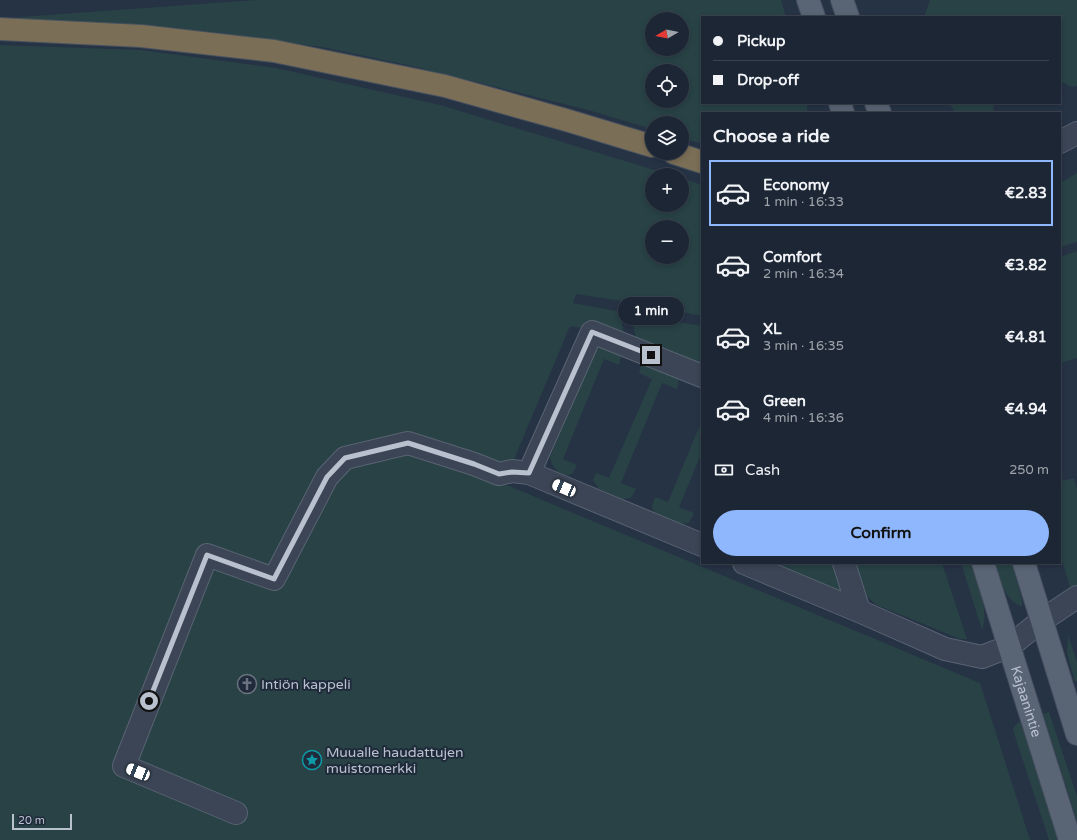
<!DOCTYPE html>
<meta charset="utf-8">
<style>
body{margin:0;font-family:"Varela Round",sans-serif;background:#252e3c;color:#f1f3f6;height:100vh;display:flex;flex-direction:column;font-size:15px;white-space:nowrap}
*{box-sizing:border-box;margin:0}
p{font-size:13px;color:#a0a5ac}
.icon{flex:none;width:22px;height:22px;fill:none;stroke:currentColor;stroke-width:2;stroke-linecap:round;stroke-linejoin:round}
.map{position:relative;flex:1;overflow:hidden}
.side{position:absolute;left:701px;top:112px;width:360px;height:452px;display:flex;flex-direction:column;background:#1c2634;border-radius:0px;box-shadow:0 2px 6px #0003,0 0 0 1px #3a434f}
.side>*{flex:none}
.top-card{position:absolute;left:701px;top:16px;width:360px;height:88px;border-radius:0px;box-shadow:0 2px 6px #0003,0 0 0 1px #3a434f;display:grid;align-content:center;height:88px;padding:0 12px;background:#1c2634}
.needle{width:26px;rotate:260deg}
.buttons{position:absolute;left:645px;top:12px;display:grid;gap:8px}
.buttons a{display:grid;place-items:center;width:44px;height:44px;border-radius:50%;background:#1c2634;box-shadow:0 2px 6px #0003,0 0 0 1px #3a434f;font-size:20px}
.scale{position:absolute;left:12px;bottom:10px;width:60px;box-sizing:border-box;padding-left:4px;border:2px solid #b9c0ce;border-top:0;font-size:11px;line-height:14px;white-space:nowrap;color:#b9c0ce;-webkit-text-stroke:3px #1f2a3a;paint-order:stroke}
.end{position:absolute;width:18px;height:18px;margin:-9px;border:5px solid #b9c0ce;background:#111;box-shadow:0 0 0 2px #111}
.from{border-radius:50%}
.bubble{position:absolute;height:28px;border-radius:14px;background:#1c2634;box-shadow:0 2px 6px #0003,0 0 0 1px #3a434f;font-size:13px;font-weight:800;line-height:28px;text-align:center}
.car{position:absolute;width:12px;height:24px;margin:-12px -6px;border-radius:5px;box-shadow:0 0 3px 1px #0007;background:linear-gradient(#fff 24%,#345 0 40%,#fff 0 76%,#345 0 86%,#fff 0)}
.top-card b{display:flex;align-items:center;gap:14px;height:38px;font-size:15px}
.top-card b+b{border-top:1px solid #3a434f}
.top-card i{width:10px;height:10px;background:#f1f3f6}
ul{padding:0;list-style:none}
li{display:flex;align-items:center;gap:12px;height:66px;margin:0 8px 6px;padding:0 4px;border:2px solid transparent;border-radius:0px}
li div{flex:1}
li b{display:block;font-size:15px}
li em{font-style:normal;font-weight:800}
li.active{border-color:#8eb7fd}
li>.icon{width:36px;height:36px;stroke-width:1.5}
h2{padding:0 12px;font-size:18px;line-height:48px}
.pay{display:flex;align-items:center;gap:10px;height:44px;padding:0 12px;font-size:15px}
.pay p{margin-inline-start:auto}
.primary-button{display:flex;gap:8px;margin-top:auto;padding:8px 12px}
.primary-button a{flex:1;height:46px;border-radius:24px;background:#8eb7fd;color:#111;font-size:16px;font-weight:800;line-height:46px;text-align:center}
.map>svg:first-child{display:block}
</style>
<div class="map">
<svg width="1077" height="840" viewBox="0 0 1077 840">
<rect width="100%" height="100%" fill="#263345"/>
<path fill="#284246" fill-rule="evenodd" d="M256 0H781L786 17H702V103H806L808 113H702V144L682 138V123H652V129L588 110 412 66 322 47 205 31 11 19 20 17ZM652 19H682V49H652ZM652 71H682V101H652Z
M930 0H1077V86L1072 87 1060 81V17H924Z
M0 45 141 50 276 68 440 105 671 175H652V205H682V178L702 185V316L635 303 576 294 573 303 616 311 620 313 624 335 585 321 582 328 570 326 509 471 497 481 980 683 1030 840H0ZM652 227H682V257H652Z
M949 103H994L993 113H956Z
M1077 173V242L1060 247V183Z
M1077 251V358L1060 363V257Z
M637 315 702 326V368L637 340 631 318Z
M601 347 619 350 621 356 619 365 604 359 563 459 577 465 573 473 569 475C558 475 552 467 550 457L592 356 596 350Z
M644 364 676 375C679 380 679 383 677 389L662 383 621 483 636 489 631 498 622 499 599 489 593 480 596 473 609 478 652 379 639 373 641 366Z
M702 420V452L679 507 694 513 689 523 681 524 656 513 653 510 652 506 655 497 668 502Z
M1060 470 1063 481 1074 478 1077 489V585L1070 587 1060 554Z
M772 563H836L844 590H835Z
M852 563H942L967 639H960L877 605C859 591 859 583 852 563Z
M961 563H970C977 583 990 609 982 630Z
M995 563H1012L1022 600V606C1005 603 1000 577 995 563Z
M1068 635 1077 662V681L1075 682 1067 653Z
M1049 712 1077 796V821L1043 714Z
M1020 721 1058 840H1049L1013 730 1014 727Z"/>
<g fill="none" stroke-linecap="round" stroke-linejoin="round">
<defs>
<path id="minor" d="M1060 142 1077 133
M529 473 592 332 702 376
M744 563 859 611 945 649 982 657 1010 646 1041 621 1077 597
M844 563 859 611
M236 813 124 766 207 555 274 579 327 477 345 458 408 443 474 464 499 474 512 471 529 473 702 545"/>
<g id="major">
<path d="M808 0 814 17"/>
<path d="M842 0 848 17"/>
<path d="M840 103 843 113"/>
<path d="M876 103 880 113"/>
<path id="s1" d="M983 563 1070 840"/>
<path d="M1024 563 1077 734"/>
</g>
<path id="highway" d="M0 29 141 36 274 51 445 86 566 120 652 146
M674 153 702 162"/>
</defs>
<use href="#minor" stroke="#596372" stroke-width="24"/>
<use href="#major" stroke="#444e5e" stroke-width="24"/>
<use href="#highway" stroke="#45505f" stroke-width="24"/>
<use href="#minor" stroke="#3b4555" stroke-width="22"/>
<use href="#major" stroke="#596475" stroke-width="22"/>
<use href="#highway" stroke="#7b6e57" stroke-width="22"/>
</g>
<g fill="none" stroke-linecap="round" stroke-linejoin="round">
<path stroke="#b9c0ce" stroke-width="5" d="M149 701 207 555 274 579 327 477 345 458 408 443 474 464 499 474 512 472 529 473 592 332 651 355"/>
</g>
<defs>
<symbol id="church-ring" viewBox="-11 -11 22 22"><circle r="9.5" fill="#1f2a3a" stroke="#6b7280" stroke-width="1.5"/><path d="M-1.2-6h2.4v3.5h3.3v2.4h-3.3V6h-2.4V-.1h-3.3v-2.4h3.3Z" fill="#6b7280"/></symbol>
<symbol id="sight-ring" viewBox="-11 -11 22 22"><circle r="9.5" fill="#1f2a3a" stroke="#0f9aa8" stroke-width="1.5"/><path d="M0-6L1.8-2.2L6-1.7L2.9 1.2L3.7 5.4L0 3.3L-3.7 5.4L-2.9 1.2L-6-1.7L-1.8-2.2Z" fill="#0f9aa8"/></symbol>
</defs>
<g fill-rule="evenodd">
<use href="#church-ring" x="236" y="673" width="22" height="22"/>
<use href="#sight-ring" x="301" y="749" width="22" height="22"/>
</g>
<g text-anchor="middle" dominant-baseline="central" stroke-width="4" stroke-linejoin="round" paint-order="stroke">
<g font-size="14" fill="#b9c0ce" stroke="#1f2a3a" text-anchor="start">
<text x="261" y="684">Intiön kappeli</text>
<text x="326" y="752">Muualle haudattujen<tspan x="326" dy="16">muistomerkki</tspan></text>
</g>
<g font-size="14" fill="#b9c0ce" stroke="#1f2a3a">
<text stroke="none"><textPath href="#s1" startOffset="145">Kajaanintie</textPath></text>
</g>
</g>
</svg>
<div class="buttons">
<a><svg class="needle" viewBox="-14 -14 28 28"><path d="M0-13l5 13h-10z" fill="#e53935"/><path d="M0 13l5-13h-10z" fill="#a0a5ac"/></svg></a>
<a><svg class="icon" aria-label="locate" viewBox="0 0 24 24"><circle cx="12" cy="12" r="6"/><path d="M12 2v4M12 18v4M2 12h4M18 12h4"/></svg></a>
<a><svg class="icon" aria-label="layers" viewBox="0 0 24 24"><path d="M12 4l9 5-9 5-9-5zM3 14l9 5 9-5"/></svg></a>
<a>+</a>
<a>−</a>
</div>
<div class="scale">20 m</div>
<i class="end from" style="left:149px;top:701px"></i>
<i class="end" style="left:651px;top:355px"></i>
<div class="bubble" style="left:618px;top:297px;width:66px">1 min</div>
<i class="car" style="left:564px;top:488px;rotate:293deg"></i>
<i class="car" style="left:138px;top:772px;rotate:292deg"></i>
<div class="top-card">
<b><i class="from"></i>Pickup</b>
<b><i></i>Drop-off</b>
</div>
<section class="side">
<h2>Choose a ride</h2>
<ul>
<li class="active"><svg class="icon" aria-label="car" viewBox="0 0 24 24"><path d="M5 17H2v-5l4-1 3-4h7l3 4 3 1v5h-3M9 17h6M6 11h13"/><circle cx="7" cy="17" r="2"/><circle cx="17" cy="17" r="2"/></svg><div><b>Economy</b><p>1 min · 16:33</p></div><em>€2.83</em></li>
<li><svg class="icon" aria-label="car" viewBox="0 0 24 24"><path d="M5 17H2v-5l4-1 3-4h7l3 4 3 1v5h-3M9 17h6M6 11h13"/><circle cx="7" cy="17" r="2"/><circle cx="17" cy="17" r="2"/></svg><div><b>Comfort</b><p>2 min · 16:34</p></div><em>€3.82</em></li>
<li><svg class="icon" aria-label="car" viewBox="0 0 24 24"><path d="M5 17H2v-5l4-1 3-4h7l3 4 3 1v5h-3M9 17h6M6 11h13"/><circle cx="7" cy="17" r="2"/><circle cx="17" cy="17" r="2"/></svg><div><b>XL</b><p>3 min · 16:35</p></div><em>€4.81</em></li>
<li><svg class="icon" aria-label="car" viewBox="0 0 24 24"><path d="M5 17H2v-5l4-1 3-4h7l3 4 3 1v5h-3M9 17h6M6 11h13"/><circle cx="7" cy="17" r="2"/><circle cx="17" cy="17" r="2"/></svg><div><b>Green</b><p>4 min · 16:36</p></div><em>€4.94</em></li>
</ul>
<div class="pay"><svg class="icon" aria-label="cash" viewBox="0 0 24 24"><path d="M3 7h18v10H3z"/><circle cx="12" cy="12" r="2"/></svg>Cash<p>250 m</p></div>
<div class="primary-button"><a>Confirm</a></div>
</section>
</div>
